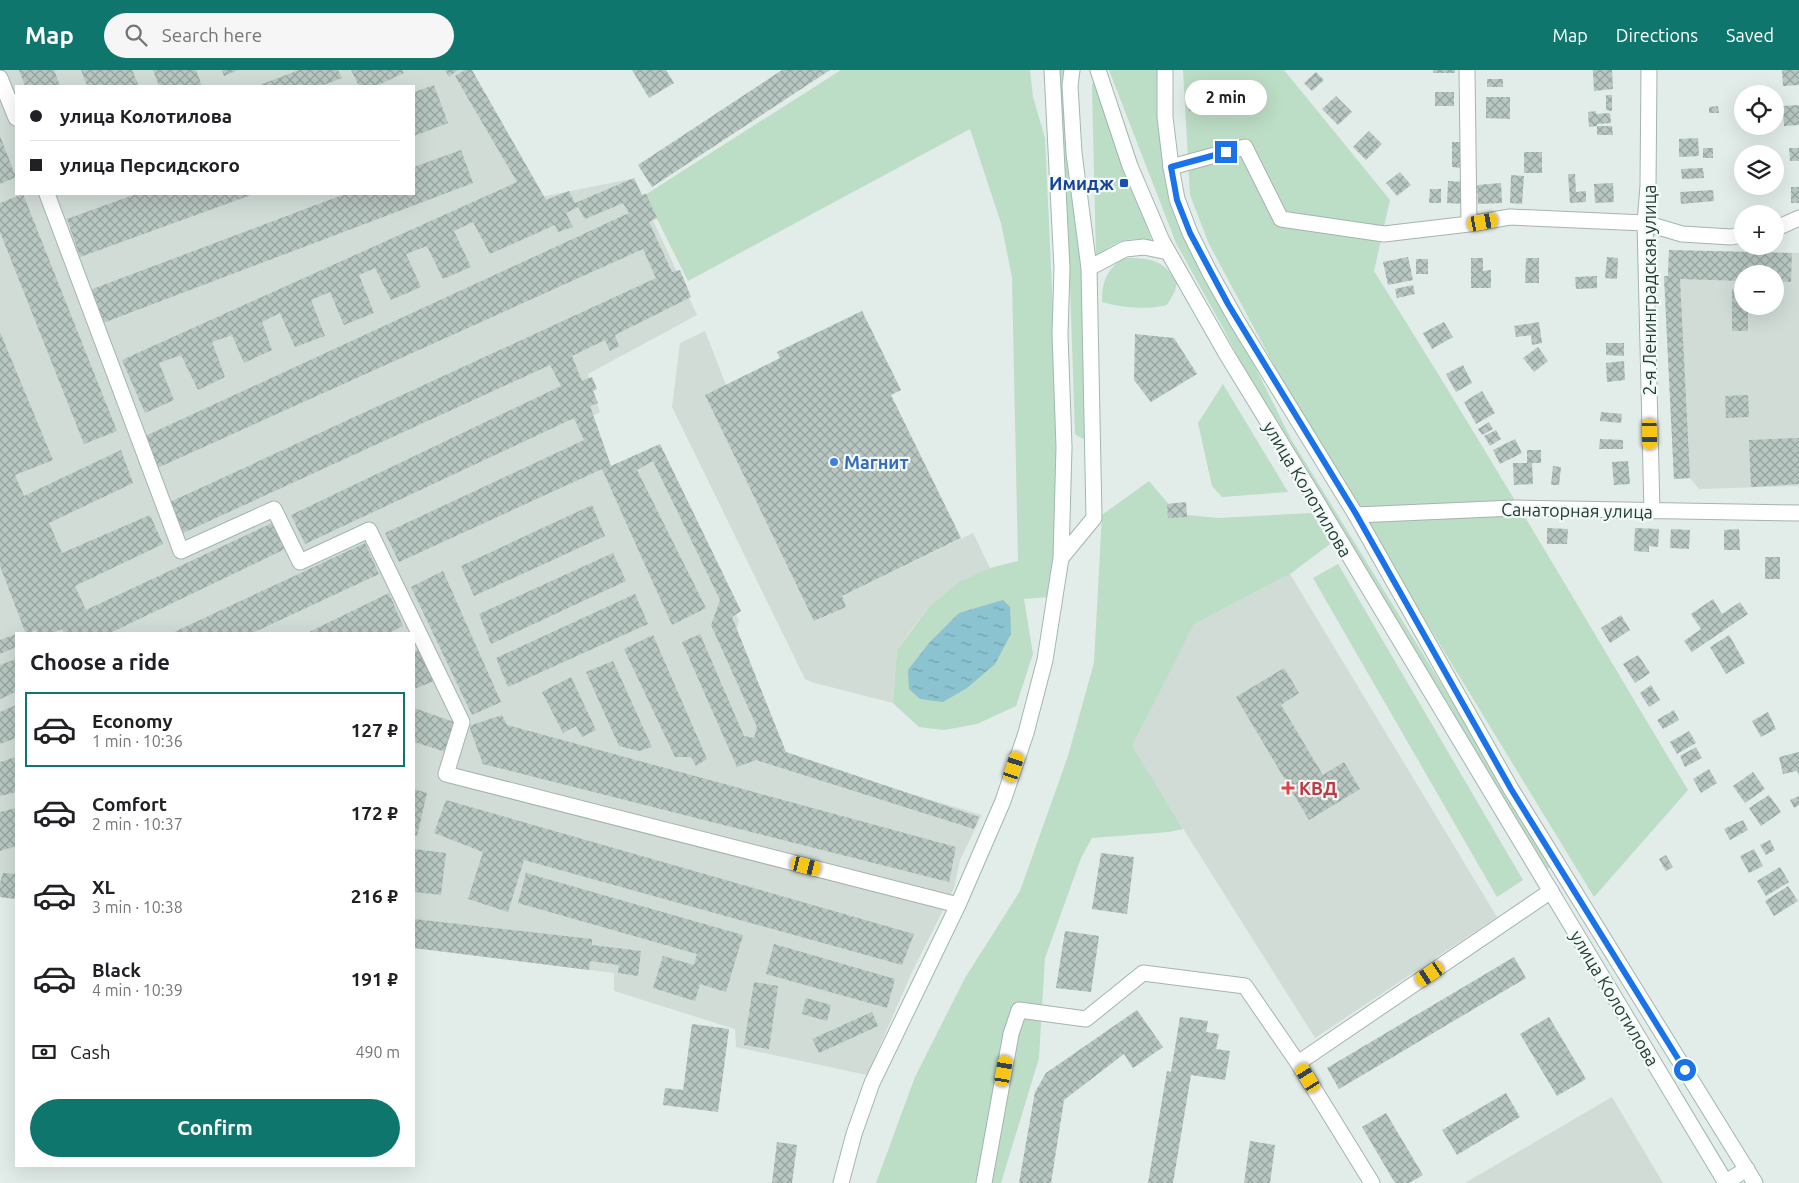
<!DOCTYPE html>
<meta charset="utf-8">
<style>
body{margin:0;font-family:Ubuntu,sans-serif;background:#f6f6f6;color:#202124;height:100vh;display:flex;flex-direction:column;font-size:19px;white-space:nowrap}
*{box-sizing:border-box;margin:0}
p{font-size:16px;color:#757577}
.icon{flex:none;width:28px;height:28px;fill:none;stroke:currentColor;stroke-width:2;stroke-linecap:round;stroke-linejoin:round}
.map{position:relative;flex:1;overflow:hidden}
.sheet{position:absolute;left:15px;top:562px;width:400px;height:535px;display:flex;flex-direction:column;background:#fff;border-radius:0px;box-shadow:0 5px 20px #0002}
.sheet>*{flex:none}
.hud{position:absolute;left:15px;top:15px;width:400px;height:110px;border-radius:0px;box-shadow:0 5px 20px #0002;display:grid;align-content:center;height:110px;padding:0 15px;background:#fff}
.controls{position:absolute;left:1734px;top:15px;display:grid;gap:10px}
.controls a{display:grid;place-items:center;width:50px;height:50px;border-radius:50%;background:#fff;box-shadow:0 5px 20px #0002;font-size:25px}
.end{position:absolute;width:22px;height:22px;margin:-11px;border:6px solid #1a73e8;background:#fff;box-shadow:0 0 0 2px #fff}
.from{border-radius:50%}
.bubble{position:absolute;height:35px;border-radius:18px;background:#fff;box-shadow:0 5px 20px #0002;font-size:16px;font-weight:700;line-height:35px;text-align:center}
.car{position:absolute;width:15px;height:30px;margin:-15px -8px;border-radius:6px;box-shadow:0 0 4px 1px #0007;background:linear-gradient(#f5c518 24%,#345 0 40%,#f5c518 0 76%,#345 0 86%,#f5c518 0)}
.hud b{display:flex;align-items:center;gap:18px;height:48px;font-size:19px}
.hud b+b{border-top:1px solid #e0e0e0}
.hud i{width:12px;height:12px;background:#202124}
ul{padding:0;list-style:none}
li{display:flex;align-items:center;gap:15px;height:75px;margin:0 10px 8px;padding:0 5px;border:2px solid transparent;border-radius:0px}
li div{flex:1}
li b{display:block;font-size:19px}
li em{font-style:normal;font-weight:700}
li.current{border-color:#0f766e}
li>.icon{width:45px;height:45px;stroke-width:1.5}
h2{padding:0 15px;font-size:22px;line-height:60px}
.pay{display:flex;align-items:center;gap:12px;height:55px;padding:0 15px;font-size:19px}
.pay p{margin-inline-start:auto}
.action{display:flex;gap:10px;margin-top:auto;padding:10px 15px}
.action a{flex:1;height:58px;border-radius:30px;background:#0f766e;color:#fff;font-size:20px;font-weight:700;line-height:58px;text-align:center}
header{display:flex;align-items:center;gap:30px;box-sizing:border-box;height:70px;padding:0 25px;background:#0f766e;color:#fff}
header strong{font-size:24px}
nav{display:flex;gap:28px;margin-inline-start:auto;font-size:18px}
.search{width:350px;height:45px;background:#f6f6f6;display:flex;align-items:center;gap:12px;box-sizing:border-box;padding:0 18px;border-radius:28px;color:#757577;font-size:19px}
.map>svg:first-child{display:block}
</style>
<header>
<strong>Map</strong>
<div class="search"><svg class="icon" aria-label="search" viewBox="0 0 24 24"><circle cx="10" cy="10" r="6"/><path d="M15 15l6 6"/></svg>Search here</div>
<nav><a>Map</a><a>Directions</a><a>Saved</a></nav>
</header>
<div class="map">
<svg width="1799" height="1113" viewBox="0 0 1799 1113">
<defs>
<pattern id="water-ripples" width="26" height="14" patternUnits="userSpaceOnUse" patternTransform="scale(1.25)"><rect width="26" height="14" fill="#8cc3d0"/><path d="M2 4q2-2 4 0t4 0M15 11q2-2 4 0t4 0" fill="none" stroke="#72a0aa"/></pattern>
<pattern id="building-cross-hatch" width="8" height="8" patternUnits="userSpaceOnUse" patternTransform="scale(1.25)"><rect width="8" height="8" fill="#b8c7c1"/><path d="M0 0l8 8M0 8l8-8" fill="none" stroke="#95a39e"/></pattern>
</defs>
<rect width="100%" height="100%" fill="#e2ece8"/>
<path fill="#d1dcd7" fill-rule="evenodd" d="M0 0H467L540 127 631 109 644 131 697 245 588 304 600 342 589 348 606 398 655 377 739 550 735 567 784 686 982 745 960 790 954 818 912 902 867 1005 736 977 735 959 614 921V903L414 878V564L17 563 8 567 16 564V829L0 827ZM16 16H414V124H16Z
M1669 180 1799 183V416L1699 419 1690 408 1674 409 1664 206H1668ZM1742 204H1775V236H1742Z
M705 261 726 315 705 325 815 551 846 537 842 526 973 463 990 498 959 513 929 537 911 560 897 580 893 633 811 612 805 609 672 337 680 273Z
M1290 504 1497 847 1315 968 1131 676 1194 554Z
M1612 1027 1663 1113H1465Z"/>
<path fill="#bcddc6" d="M841 0H1030L1033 27 1045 68 1055 285 1056 405 1053 494 1048 527 1024 529 1033 584 1016 636 977 654 944 660 919 657 893 633 897 580 929 537 959 512 990 498 1018 491 1012 207 1001 153 970 59 688 211 645 125Z
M1060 0H1077L1079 146 1088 360 1083 369 1075 364 1068 154Z
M1109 0H1158L1164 100 1171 128 1291 369 1553 796 1543 801 1265 339 1223 258 1176 173Z
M1183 0H1284L1390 130 1374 201C1482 372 1584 547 1688 720L1594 827 1369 458 1274 295 1209 174 1190 125Z
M1094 9 1152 171C1126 166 1117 171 1096 186L1092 16Z
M1122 188C1148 188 1162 188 1177 212L1175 221 1167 235C1145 240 1124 238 1102 232 1102 211 1107 201 1122 188Z
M1223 314 1288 422 1222 427 1212 416 1198 353Z
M1149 411 1177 444 1218 448 1312 443 1330 474 1290 504 1194 554 1132 676 1183 759 1169 762 1092 768 1081 788 1045 888 1039 988 1001 1113H876L915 1007 965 908 1020 821 1068 686 1094 593 1102 445Z
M1338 494 1523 810 1497 827 1313 508Z"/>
<path fill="url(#water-ripples)" d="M1003 530 1010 537 1011 564 995 594 967 618 943 632 920 629 909 619 908 600 929 573 959 543Z"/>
<path fill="url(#building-cross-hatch)" d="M19 0H54L60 16H25Z
M81 0H132L139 16H87Z
M153 0H196L202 16H159Z
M222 0H238L224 6Z
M299 0H338L342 8 321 16H257Z
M351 0H402L404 3 376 16H359Z
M445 0H458L449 7Z
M465 0H472L546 130 569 121 575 133 634 108 642 125 646 124 657 148 649 152 672 202 680 200 691 227 615 265 619 276 610 281 605 270 572 286 582 311 592 307 597 319 593 321 598 333 590 336 611 396 660 374 741 541 732 547 786 682 979 747 974 759 756 690 737 697 682 572 700 564 744 666 754 668 757 657 711 555 720 530 653 391 637 400 706 538 672 555 602 399 399 492 385 463 584 370 574 348 305 474 291 445 561 316 550 295 181 464 168 433 656 208 643 179 155 399 141 368 629 143 623 133 585 149 578 137 566 143 573 157 558 162 555 155 490 184 473 152 454 161 471 197 443 209 427 176 406 184 421 217 391 230 375 198 359 205 374 243 344 255 330 222 311 230 325 266 295 277 280 243 262 252 272 280 244 293 232 265 212 272 225 307 198 320 181 285 159 293 174 330 145 343 122 290 517 112 455 6Z
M632 0H666L674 13 649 28Z
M782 0H830L652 117 638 95Z
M1433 0H1455V3H1433Z
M1593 0H1612L1613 19 1594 21Z
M1782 0H1799V15L1783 16Z
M1316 2 1324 10 1312 21 1304 13Z
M1487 9H1503V17H1487Z
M434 15 448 53 414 66V22Z
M1749 18 1762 19V24H1749Z
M1435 22H1454V36H1435Z
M1198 24 1200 40 1189 41 1187 26Z
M1606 25H1612V41L1606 40Z
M1336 26 1352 42 1338 55 1322 39Z
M1486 27H1510V49L1486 48Z
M1799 35V55L1784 56 1783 36Z
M1718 36 1719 43H1709V37Z
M1596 41V44L1610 43 1611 53 1597 54V56H1612L1613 65H1597V56L1589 57 1588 42Z
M1369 61 1382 74 1366 90 1353 77Z
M0 66 16 107 0 114Z
M1698 68 1699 86 1679 87V69Z
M1452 72H1463V98L1452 97Z
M1703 78H1713V88H1703Z
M1789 78H1799V91H1790Z
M461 80 473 113 103 253 90 220 345 124H414V97Z
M1524 82H1542V103H1524Z
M1703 98 1704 108 1682 109 1681 99Z
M1400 102 1411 115 1397 126 1386 113Z
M1568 104H1575L1576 122 1586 121V132L1570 133Z
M1511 105 1524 106 1522 134 1510 133Z
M1448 111 1464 112V134L1447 133Z
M1501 113 1502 133 1478 134 1477 115Z
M1613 113 1614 132 1595 133 1594 114Z
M1791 117H1799V133H1791Z
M1430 119H1441V133H1429Z
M1713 120 1714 131 1681 134 1680 122Z
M23 124 117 361 84 374 0 162V133Z
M136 124H254L80 187 67 149Z
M1669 180 1792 183 1791 212 1775 211V204H1742V211L1680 209 1690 408 1674 409 1664 206H1668Z
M1408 187 1413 210 1388 215 1383 192Z
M1607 187 1618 188 1617 209 1605 208Z
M1471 188H1483V201L1491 200V218H1471Z
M1526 188H1539V213H1525Z
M1416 189H1428V204H1416Z
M1597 206V218L1576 219 1575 207Z
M1413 215 1415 224 1397 228 1395 219Z
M1732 219H1742V236H1748V261H1732Z
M862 241 901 320 891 325 961 468 842 526 846 537 814 551 705 325 780 288 777 282Z
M1444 252 1453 267 1432 279 1423 263Z
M1539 252 1542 273 1532 275 1531 265 1516 267 1514 256Z
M0 262 53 390 15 405 24 426 121 380 133 413 49 453 62 483 150 445 163 474 75 516 86 540 272 453 285 479 108 564H64L62 559 50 564H38L36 560 26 564 0 496Z
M1135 264 1174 268 1197 304 1151 332 1134 310Z
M1606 273H1624V286L1606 285Z
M1538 277 1548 291 1534 302 1523 288Z
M1624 291 1625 310 1607 312 1606 293Z
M1463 295 1472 313 1456 322 1446 304Z
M1482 321 1495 343 1476 354 1464 332Z
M1748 325 1749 347 1726 348 1725 326Z
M1601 342 1622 344 1621 353 1600 351Z
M1489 352 1493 359 1482 365 1478 359Z
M1496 360 1501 369 1490 376 1484 366Z
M1799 368V414L1751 417 1749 370Z
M1515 369 1522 383 1500 394 1493 380Z
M1600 369 1623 370V379H1599Z
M1527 380H1541V393H1532L1533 414 1514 415 1513 393H1527Z
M1628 391 1630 414 1614 415 1612 392Z
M1553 396 1561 397 1559 415H1551Z
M1186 432 1187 447 1168 448 1167 434Z
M592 435 605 466 474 526 461 496Z
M1547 458 1568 459 1567 474H1547Z
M1635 458 1659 459 1658 477 1649 476V482L1634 481Z
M1671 459 1690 460 1689 479 1670 478Z
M1739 459 1740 480H1724V460Z
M365 473 379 504 250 564H170Z
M613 483 626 511 491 574 479 544Z
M1765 487H1780V509H1765Z
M443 501 501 632 472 645 411 517Z
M389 523 403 556 387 564H305Z
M635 524 648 554 508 617 496 588Z
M1713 529 1722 544 1740 532 1748 544 1692 582 1684 571 1701 559 1691 544Z
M1621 545 1630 560 1610 573 1601 558Z
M16 564V577L0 584V570Z
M653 565 707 689 696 696 691 687H675L624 579Z
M1729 565 1745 593 1726 604 1710 577Z
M418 580 434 611 414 619V582Z
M1638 585 1650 603 1635 613 1623 594Z
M16 589V622L0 629V595Z
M613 591 652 677 639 681 619 676 586 602Z
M1284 598 1299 623 1281 635 1323 705 1344 692 1360 719 1309 750 1236 627Z
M571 607 596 660 582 667 576 656 563 663 542 622Z
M1651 615 1660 630 1649 637 1640 623Z
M16 635V668L0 674V642Z
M414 638 454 652 446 682 414 672Z
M1674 640 1679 650 1663 659 1657 650Z
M1768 642 1776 659 1761 667 1752 651Z
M502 645 507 655 956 777 949 812 483 694 469 656Z
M1689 661 1696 673 1677 684 1670 672Z
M1696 677 1702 688 1685 697 1680 686Z
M1799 682V705L1797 701 1783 704 1779 687Z
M16 687V722L0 726V692Z
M1709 699 1717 713 1701 723 1693 709Z
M1753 702 1765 719 1745 733 1733 716Z
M414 719 427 723 417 766 414 765Z
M1769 725 1781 742 1761 756 1749 738Z
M1799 726V735L1794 738 1790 730Z
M446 730 914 864 902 895 524 790 508 842 468 829 483 782 434 763Z
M16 738V776L0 781V742Z
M1743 750 1748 760 1730 770 1724 759Z
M1770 770 1775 780 1766 785 1760 775Z
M414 779 446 783 441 825 414 822Z
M1754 779 1763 796 1749 803 1740 786Z
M1101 783 1134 787 1127 844 1092 839Z
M1666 785 1673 797 1666 801 1659 789Z
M1780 797 1789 812 1766 826 1757 811Z
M3 803 16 804V829L0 827V813Z
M526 803 743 865 726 922 700 914 695 931 653 918 663 886 694 895 697 884 518 833Z
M1788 816 1798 831 1774 846 1765 831Z
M414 849 592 869V875L641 881 638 906 618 903 619 895 590 891 589 900 414 878Z
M1065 861 1099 866 1091 922 1056 918Z
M774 874 895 909 887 938 766 904Z
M1514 887 1526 908 1339 1019 1327 998Z
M754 912 778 916 769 979 744 975Z
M806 928 831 935 827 951 802 944Z
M1137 940 1163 977 1133 998 1124 984 1064 1030 1051 1113H1019L1035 1022 1046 1003Z
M872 942 878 956 819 983 812 969Z
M1180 947 1208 951 1206 962 1219 964 1216 979 1230 981 1225 1010 1191 1005 1173 1113H1148L1167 1001 1171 1002Z
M1549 947 1586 1009 1557 1026 1520 964Z
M692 954 729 959 718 1042 663 1035 665 1018 683 1020Z
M1506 1023 1520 1047 1457 1085 1442 1060Z
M1386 1043 1423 1105 1409 1113H1395L1362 1057Z
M1250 1071 1275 1075 1270 1113H1244Z
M777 1072 797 1075 792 1113H772Z"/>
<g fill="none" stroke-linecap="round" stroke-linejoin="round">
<defs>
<path id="minor" d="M1467 0 1469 154
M1649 0 1648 116 1645 153 1652 441
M0 8 16 48
M1171 97 1245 77 1281 149 1384 164 1469 154 1510 147 1645 153 1682 164 1731 167 1742 165
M47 124 181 481 274 439 300 492 369 460 462 652 446 704 958 835
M1775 159 1799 148
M1089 198 1125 179 1144 177 1168 182
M1356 445 1514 438 1799 443
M1298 993 1551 821
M1726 1112 1747 1099
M984 1113 1011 964 1019 940 1086 949 1143 903 1245 916 1298 993 1372 1113"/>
<path id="secondary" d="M1098 0 1130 96 1162 171 1227 285 1317 432 1726 1113
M1165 0V47L1171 97 1177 129 1190 163 1209 201 1237 251 1356 445 1511 719 1755 1113
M1061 488 1094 448 1089 198 1074 83 1070 16 1072 0
M841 1113 854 1064 872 1013 958 835 1003 731 1026 663 1045 590 1061 488 1064 377 1060 264 1062 198 1052 0"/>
</defs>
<use href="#minor" stroke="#a5b4af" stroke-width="17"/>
<use href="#secondary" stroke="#a1b8b0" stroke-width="17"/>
<use href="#minor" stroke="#fff" stroke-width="15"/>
<use href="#secondary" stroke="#fff" stroke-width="15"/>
</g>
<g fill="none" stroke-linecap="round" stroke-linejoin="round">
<path stroke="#1a73e8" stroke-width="6" d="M1226 82 1171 97 1177 130 1190 163 1228 234 1356 444 1511 719 1685 1000"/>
</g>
<rect fill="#1a4fb4" stroke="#f3f9f6" stroke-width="2" x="1119" y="108" width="10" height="10" rx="2.5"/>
<circle fill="#3f7fe0" stroke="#f3f9f6" stroke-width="2" cx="834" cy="392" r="5"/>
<path fill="#e0444e" stroke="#f3f9f6" stroke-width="2" d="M1285.5 710.5h5v5h5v5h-5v5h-5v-5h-5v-5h5z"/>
<g text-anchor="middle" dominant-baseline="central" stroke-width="4.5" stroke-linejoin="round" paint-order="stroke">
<g font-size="18" font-weight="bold" fill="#164399" stroke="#f3f9f6" text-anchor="end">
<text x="1114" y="113">Имидж</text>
</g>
<g font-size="18" fill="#233d37" stroke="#f3f9f6">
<text transform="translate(1649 220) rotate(-90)">2-я Ленинградская улица</text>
<text transform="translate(1308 419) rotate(59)">улица Колотилова</text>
<text transform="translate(1577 440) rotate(1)">Санаторная улица</text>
<text transform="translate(1615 928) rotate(59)">улица Колотилова</text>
</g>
<g font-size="18" font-weight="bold" fill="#366cbe" stroke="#f3f9f6" text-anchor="start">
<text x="844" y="392">Магнит</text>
</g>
<g font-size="18" font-weight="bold" fill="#be3a42" stroke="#f3f9f6" text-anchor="start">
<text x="1299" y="718">КВД</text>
</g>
</g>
</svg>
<div class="controls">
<a><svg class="icon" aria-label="locate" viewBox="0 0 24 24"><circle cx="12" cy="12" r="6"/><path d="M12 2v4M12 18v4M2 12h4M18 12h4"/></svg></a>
<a><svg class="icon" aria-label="layers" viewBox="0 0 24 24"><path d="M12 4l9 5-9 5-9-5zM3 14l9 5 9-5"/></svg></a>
<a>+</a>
<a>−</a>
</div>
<i class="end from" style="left:1685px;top:1000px"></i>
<i class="end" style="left:1226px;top:82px"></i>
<div class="bubble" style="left:1185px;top:10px;width:82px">2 min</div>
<i class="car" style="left:1483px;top:152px;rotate:80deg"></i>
<i class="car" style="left:1650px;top:364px;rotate:179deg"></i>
<i class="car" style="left:1014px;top:697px;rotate:18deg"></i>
<i class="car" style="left:806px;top:796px;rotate:104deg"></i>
<i class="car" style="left:1430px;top:904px;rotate:236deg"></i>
<i class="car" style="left:1004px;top:1001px;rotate:10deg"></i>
<i class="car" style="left:1308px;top:1008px;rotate:328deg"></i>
<div class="hud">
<b><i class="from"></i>улица Колотилова</b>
<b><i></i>улица Персидского</b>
</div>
<section class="sheet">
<h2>Choose a ride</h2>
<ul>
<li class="current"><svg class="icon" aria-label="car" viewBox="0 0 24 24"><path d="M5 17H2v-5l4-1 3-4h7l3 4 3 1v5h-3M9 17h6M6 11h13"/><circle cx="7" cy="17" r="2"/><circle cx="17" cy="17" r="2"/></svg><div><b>Economy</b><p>1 min · 10:36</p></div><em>127 ₽</em></li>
<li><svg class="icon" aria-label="car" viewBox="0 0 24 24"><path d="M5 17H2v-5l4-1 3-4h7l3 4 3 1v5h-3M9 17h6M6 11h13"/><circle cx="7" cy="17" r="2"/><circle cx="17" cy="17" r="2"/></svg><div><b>Comfort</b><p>2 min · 10:37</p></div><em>172 ₽</em></li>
<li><svg class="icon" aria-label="car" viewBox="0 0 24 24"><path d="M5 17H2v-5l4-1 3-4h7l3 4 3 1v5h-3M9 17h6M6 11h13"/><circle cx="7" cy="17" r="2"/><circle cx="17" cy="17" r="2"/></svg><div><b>XL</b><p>3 min · 10:38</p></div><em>216 ₽</em></li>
<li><svg class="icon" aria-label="car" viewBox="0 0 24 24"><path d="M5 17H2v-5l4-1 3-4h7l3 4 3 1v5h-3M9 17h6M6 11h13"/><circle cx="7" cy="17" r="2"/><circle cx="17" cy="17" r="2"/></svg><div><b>Black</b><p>4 min · 10:39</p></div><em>191 ₽</em></li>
</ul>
<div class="pay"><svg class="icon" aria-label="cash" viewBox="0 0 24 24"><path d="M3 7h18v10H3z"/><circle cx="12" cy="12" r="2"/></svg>Cash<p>490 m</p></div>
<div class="action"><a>Confirm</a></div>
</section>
</div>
